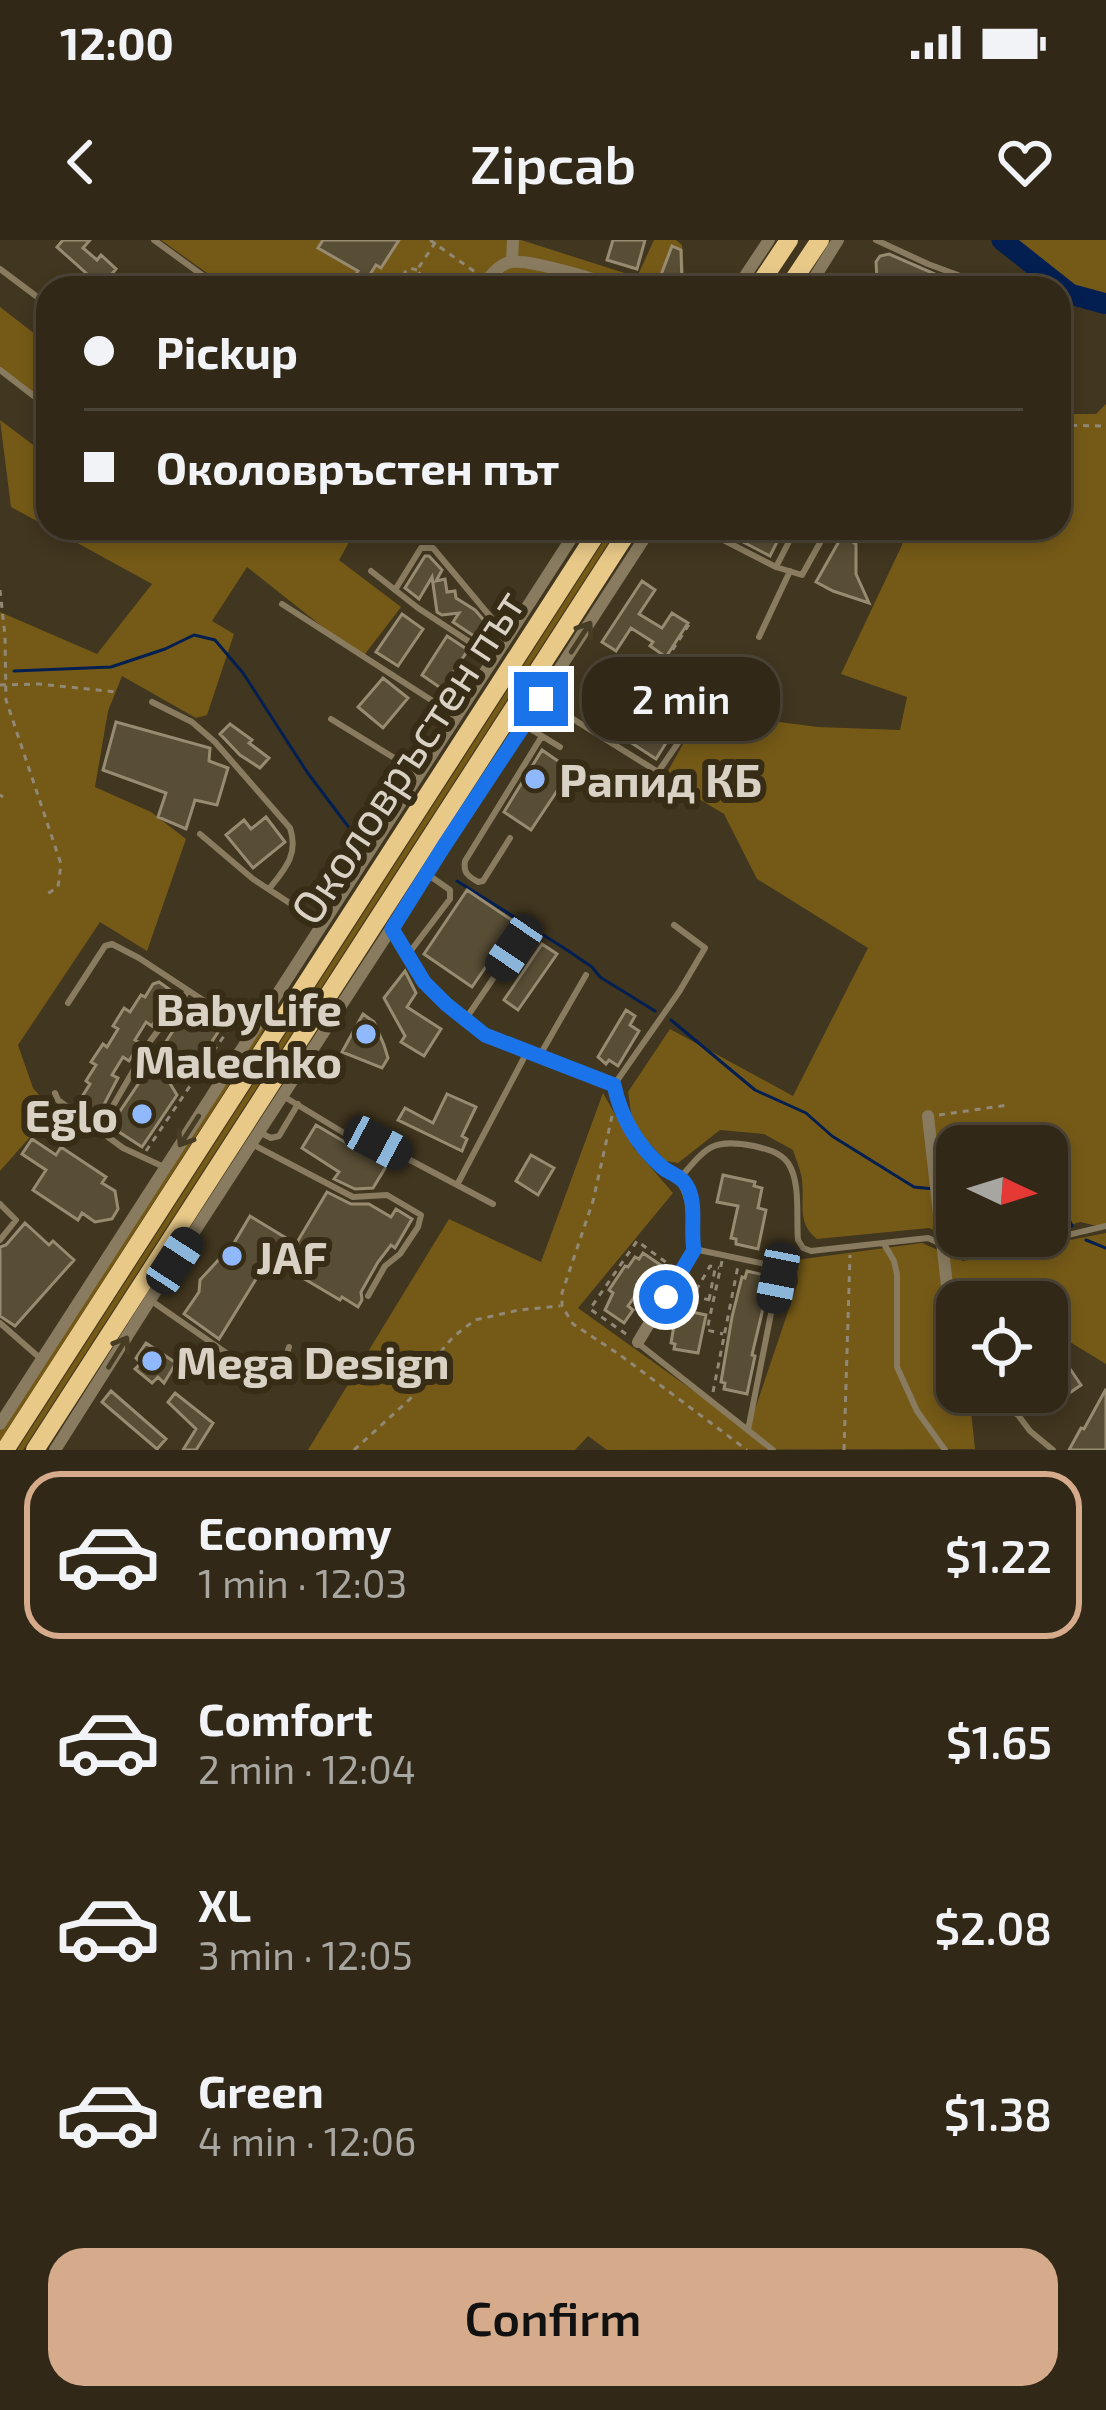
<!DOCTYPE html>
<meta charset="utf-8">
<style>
body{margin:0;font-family:"Exo 2",sans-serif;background:#3d3424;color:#f1f3f6;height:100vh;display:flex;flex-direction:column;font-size:45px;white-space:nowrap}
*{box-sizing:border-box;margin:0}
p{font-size:39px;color:#a8a6a1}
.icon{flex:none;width:66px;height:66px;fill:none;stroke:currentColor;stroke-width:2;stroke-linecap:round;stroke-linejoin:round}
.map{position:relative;height:1210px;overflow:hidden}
.side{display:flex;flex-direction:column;background:#312817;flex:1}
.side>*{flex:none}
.banner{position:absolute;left:36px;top:36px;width:1035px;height:264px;border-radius:36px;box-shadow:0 6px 18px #0003,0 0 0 3px #4c4436;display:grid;align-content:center;height:264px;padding:0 48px;background:#312817}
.needle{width:78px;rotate:94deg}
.tools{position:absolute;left:936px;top:885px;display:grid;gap:24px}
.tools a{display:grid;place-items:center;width:132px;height:132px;border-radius:24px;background:#312817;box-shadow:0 6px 18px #0003,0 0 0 3px #4c4436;font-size:60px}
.end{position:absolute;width:54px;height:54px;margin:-27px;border:15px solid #1a73e8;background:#fff;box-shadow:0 0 0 6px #fff}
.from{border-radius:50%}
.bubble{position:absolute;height:84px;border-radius:36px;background:#312817;box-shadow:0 6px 18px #0003,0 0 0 3px #4c4436;font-size:39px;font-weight:600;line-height:84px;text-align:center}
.car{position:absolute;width:36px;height:72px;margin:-36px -18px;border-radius:15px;box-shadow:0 0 9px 3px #0007;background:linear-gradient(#222 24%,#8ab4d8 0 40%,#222 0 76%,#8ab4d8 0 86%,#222 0)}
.banner b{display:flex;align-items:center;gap:42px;height:114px;font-size:45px}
.banner b+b{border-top:3px solid #4c4436}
.banner i{width:30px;height:30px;background:#f1f3f6}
ul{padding:21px 0 0;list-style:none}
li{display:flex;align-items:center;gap:36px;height:168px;margin:0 24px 18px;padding:0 24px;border:6px solid transparent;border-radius:36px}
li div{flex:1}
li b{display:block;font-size:45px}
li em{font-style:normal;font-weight:600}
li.selected{border-color:#d6ab8b}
li>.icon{width:108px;height:108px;stroke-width:1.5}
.action{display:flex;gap:24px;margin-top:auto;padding:24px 48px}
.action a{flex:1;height:138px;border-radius:36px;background:#d6ab8b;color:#111;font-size:48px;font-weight:600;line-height:138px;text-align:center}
.status{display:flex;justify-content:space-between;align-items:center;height:84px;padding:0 60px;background:#312817;direction:ltr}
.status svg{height:33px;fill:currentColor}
header{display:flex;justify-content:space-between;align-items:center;height:156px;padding:0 48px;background:#312817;font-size:54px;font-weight:600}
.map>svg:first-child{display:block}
</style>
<div class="status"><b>12:00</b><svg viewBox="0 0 49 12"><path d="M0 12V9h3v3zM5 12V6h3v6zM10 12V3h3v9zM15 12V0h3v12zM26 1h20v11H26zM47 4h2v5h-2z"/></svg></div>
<header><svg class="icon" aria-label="back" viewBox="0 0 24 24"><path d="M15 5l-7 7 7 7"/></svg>Zipcab<svg class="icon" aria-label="heart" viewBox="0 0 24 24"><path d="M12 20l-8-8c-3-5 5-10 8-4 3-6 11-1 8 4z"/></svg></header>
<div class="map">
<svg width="1106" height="1210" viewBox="0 0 1106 1210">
<rect width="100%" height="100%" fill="#41361f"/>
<path fill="#755a17" d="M161 0H521L637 37 654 0H676L682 5 685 48H228Z
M994 0H1106V75L1059 56V48H1050Z
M0 67 48 104V165L0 130Z
M1106 164V988L1080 982 1047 992V906H957V996H1034L975 1007 929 988 817 999C796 983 805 963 802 940 801 930 796 920 793 910L764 894 720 890 678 923 666 921 633 886 628 852 670 789 793 856 868 708 757 639 724 574 664 538 701 472 818 487 900 490 907 457 841 434 902 305V288H1059V174H1096Z
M0 180 48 216V287L11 267Z
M50 288H357L339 320 401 367 362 418 247 327 212 381 234 394 207 475 196 478 122 436 108 471 95 547 151 572 186 599 147 711 100 682 18 805 33 848 53 871 0 931V372L97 414 152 344Z
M612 288H618L23 1210H17Z
M284 752 260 797 0 1201V1191Z
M603 853 634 908 673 953 578 1068 748 1190 798 1042 796 1020 922 1003 963 1021 1106 993V1124L1047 1088V1062H957V1152H969L975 1209 607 1210 588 1196 575 1210H308L449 979 541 1022Z"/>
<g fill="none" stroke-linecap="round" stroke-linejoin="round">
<path stroke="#031f51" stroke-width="3" d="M14 431 111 427 165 409 194 395 215 400 243 433 307 532 350 589
M457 641 564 708 592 727 600 737 655 771
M671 780 755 850 806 873 832 896 914 947 934 949
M944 950 957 951
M1047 957 1059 958 1072 986
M1086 1000 1106 1008"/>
<path stroke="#031f51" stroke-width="21" d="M1002 0 1070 54 1106 64"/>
</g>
<path fill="#584d35" stroke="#978b71" stroke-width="3" d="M63 0H90L83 8 97 20 101 15 116 29 111 35 125 48H72L86 33 57 7Z
M323 0H399L381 28 376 25 365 42 376 48H348L358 31 318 8Z
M613 0H645L637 29 607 20Z
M672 6 681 10 682 48H656Z
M889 14 951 41V46L885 48 877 39 876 22 880 16Z
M716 288H784L770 316Z
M842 296 856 304V334L869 363 833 351 816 342Z
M425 316H429L442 330 436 341 445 339 447 352 455 351 456 358 475 370 488 385 480 400 453 382 459 373 442 375 437 372 432 337 419 359 405 348Z
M642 341 655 350 639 374 662 388 672 373 688 383 666 417 650 406 653 402 631 388 616 411 602 402Z
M402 374 423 389 398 426 376 412Z
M447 396 468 410 442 449 422 435Z
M383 438 408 458 383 488 358 467Z
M624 454 676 487 656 519 604 485Z
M116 482 210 508 209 521 228 528 217 565 195 560 186 589 158 577 166 553 103 530Z
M230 484 252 500 249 503 269 518 260 528 240 515 220 494Z
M542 510 571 530 531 590 504 572Z
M266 577 285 602 253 628 226 595 244 580 251 589Z
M467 650 516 683 472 747 424 714Z
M542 704 557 714 518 770 504 760Z
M405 731 416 753 407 767 441 789 424 816 401 802 405 796 384 758Z
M159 742 176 754 164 770 162 768 152 786 146 782 135 800 140 803 129 821 123 817 112 835 118 838 98 876 78 863 90 844 86 841 96 825 91 822 103 804 107 807 118 789 113 786 124 768 130 772 141 755 145 757 153 744Z
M192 762 224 783 192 832H184L172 828 160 811 180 780 177 778Z
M626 770 635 776 630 785 639 791 618 826 609 820 606 824 598 817Z
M363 774 374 782 384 805 388 818 382 828 342 812Z
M153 833 166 837 177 855 142 907 110 886 145 834Z
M447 854 476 867 462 896 467 899 462 911 398 880 405 868 433 883Z
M316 885 350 905 375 910 390 920 373 948 355 949 334 939 339 932 302 908Z
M32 899 56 915 61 907 106 937 102 943 115 951 118 969 112 979 95 982 82 973 78 980 33 950 46 930 22 914Z
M531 915 554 928 538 955 516 941Z
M723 935 755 942 754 946 762 948 758 968 766 970 758 1009 736 1004V999L731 998 738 966 717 962Z
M327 952 351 964H369L391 977 396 969 412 979 395 1008 391 1005 378 1022 361 1052 362 1060 358 1067 342 1057 340 1060 269 1018 219 1099 184 1074 199 1052 200 1040 234 1003 250 976 296 1004Z
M25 983 49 1005 53 1001 74 1020 15 1086 0 1076V1007L6 1005Z
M643 1013 665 1028 653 1047 645 1042 628 1066 633 1070 624 1083 605 1070 613 1053 609 1050 625 1026 628 1027 635 1017 639 1019Z
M747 1031 768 1036 770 1039 752 1115 755 1116 747 1154 724 1149 725 1143 721 1142 732 1077 742 1037 745 1038Z
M682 1070 706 1075 698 1113 674 1109 675 1104 671 1103 676 1074 681 1075Z
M1047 1095 1081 1145 1058 1161 1047 1145Z
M146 1103 176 1123 164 1143 158 1137 152 1143 135 1129 141 1123 136 1118Z
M1106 1149V1210H1069L1081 1188 1084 1189Z
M111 1151 166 1199 157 1209 102 1162Z
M175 1153 213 1183 196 1210H183L196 1189 168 1162Z"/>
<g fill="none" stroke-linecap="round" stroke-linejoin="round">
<path stroke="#918876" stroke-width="3" stroke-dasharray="6 6" stroke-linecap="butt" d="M430 0 475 32
M417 30 410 28 405 32 403 40 407 45 414 47 419 43 421 35 417 30 437 0
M829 33 831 48
M1059 185 1106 186
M0 350 5 396 6 460 61 624 58 647 47 654
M666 420 690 383
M0 445 39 444 117 452
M0 555 3 557
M939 875 1008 865
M612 876 593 961 562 1053V1066L573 1084 620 1115 747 1210
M146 911 228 790
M722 1021 707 1090 723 1094
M709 1060 715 1029
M710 1060 693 1056 710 1026 719 1028
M626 1094 590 1069 637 1001 671 1026
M713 1152 738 1026
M354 1210 410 1159 432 1122 453 1097 475 1080 519 1070 560 1066
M844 1210 850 1015"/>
<path stroke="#887b5f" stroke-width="6" d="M154 0 220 48
M876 0 928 24 993 48
M0 29 48 65
M0 130 48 167
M559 288 572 297
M700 288 776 327
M796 288 776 327 802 335 826 292 819 288
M371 331 418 368 494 418
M395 350 421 308H433L494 381 503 398
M282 364 456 476
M759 397 790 331
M541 459 658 532 685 493
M152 462 192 482 215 502 290 588C299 614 285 629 269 649
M331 479 417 532
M524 485 560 507
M200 594 253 639 323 685
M510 598 483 641 478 642C468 636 463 633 465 621L542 496
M409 713 450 659V650L427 634
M68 763 105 706 112 704 139 718 250 791
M467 777 514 708
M540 815 586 735
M614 845 679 752 705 708 674 685
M55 853 58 860 123 908 164 927
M283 856 354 899 378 903 493 964
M618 864 638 902 674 937 680 938C707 907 712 898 754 906 767 909 780 912 788 923 801 942 796 977 798 1000L803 1008 811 1011 928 998 957 1011 973 1014 992 1013 1106 986
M99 890 151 800 188 751
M261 893 271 898 279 896 298 864
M252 904 353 957 387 955 421 975 418 987 400 1014 385 1026 368 1056
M457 945 526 814
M0 964 16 980 0 1000
M884 1004 894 1021 897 1034V1127L917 1171 945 1210
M694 1009 770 1025 778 1038 748 1190
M153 1062 258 1135C278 1139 284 1124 289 1107
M0 1083 41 1119
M639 1104 773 1210
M959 1155 1004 1167 1018 1175 1030 1191 1053 1210"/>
<path stroke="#887b5f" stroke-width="12" d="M512 22 513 0
M482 48C488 38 499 24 511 22 530 19 598 40 618 48
M737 48 769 0
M808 48 838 0
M392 689 424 742 465 780 486 795 614 845 618 864
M928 876 957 1135
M638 1102 694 1009C690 984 697 960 680 938
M959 1152V1155
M0 1184 578 288
M55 1210 150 1060 651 288"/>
<path stroke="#e8c988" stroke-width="18" d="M757 48 789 0
M788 48 820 0
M5 1210 600 288
M35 1210 630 288"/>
</g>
<defs><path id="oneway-shaft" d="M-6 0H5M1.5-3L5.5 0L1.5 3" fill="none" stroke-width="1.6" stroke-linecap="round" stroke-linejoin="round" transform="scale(3)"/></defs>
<g stroke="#473c24">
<use href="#oneway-shaft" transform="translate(581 397) rotate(-57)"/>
<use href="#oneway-shaft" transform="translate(189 891) rotate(123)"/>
<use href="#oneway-shaft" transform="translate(118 1112) rotate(-58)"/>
</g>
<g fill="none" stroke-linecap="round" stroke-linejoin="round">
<path stroke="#1a73e8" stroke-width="15" d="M541 459 444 606 392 689 424 742 446 764 485 795 614 845C621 878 637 905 662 927 669 933 680 936 685 943 698 960 690 989 694 1010L666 1057"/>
</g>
<g fill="#8fb8fd" stroke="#372c15" stroke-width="4.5">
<circle cx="535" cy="539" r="12"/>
<circle cx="366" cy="794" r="12"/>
<circle cx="142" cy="874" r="12"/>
<circle cx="232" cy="1016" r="12"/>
<circle cx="152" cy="1121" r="12"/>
</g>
<g text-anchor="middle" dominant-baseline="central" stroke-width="12" stroke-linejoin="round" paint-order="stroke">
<g font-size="45" fill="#d9d2c4" stroke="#372c15">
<text transform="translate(406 516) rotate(-57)">Околовръстен път</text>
</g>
<g font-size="45" font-weight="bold" fill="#d9d2c4" stroke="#372c15" text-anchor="start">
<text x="559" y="539">Рапид КБ</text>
<text x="342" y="768" text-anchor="end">BabyLife<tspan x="342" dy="52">Malechko</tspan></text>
<text x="118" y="874" text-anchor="end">Eglo</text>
<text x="256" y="1016">JAF</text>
<text x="176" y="1121">Mega Design</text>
</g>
</g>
</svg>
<div class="tools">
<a><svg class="needle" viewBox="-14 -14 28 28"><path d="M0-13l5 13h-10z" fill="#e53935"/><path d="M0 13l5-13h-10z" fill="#a8a6a1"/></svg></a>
<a><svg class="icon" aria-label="locate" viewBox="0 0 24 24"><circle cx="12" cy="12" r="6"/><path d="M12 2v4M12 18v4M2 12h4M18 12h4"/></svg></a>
</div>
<i class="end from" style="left:666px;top:1057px"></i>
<i class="end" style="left:541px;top:459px"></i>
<div class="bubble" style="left:582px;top:417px;width:198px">2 min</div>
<i class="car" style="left:514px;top:708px;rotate:214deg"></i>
<i class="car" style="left:378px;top:903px;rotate:118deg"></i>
<i class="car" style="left:175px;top:1021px;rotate:33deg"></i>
<i class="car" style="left:778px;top:1038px;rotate:191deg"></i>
<div class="banner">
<b><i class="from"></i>Pickup</b>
<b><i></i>Околовръстен път</b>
</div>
</div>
<section class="side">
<ul>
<li class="selected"><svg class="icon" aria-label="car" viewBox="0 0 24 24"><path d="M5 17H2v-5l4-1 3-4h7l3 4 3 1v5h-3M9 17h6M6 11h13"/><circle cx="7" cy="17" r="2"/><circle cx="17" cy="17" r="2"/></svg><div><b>Economy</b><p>1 min · 12:03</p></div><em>$1.22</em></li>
<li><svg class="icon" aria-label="car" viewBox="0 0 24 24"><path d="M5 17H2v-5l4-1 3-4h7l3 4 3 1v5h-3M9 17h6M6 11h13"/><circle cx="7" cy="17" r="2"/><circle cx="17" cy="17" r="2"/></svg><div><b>Comfort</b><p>2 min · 12:04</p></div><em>$1.65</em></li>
<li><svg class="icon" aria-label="car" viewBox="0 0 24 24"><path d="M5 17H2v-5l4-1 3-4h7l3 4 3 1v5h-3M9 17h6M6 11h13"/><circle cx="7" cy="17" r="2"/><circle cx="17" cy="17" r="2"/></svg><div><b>XL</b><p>3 min · 12:05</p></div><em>$2.08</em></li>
<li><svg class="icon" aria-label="car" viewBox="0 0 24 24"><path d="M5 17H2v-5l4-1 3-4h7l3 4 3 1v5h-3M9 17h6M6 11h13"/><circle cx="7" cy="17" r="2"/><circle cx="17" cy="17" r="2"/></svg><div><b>Green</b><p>4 min · 12:06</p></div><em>$1.38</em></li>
</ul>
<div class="action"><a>Confirm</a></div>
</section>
